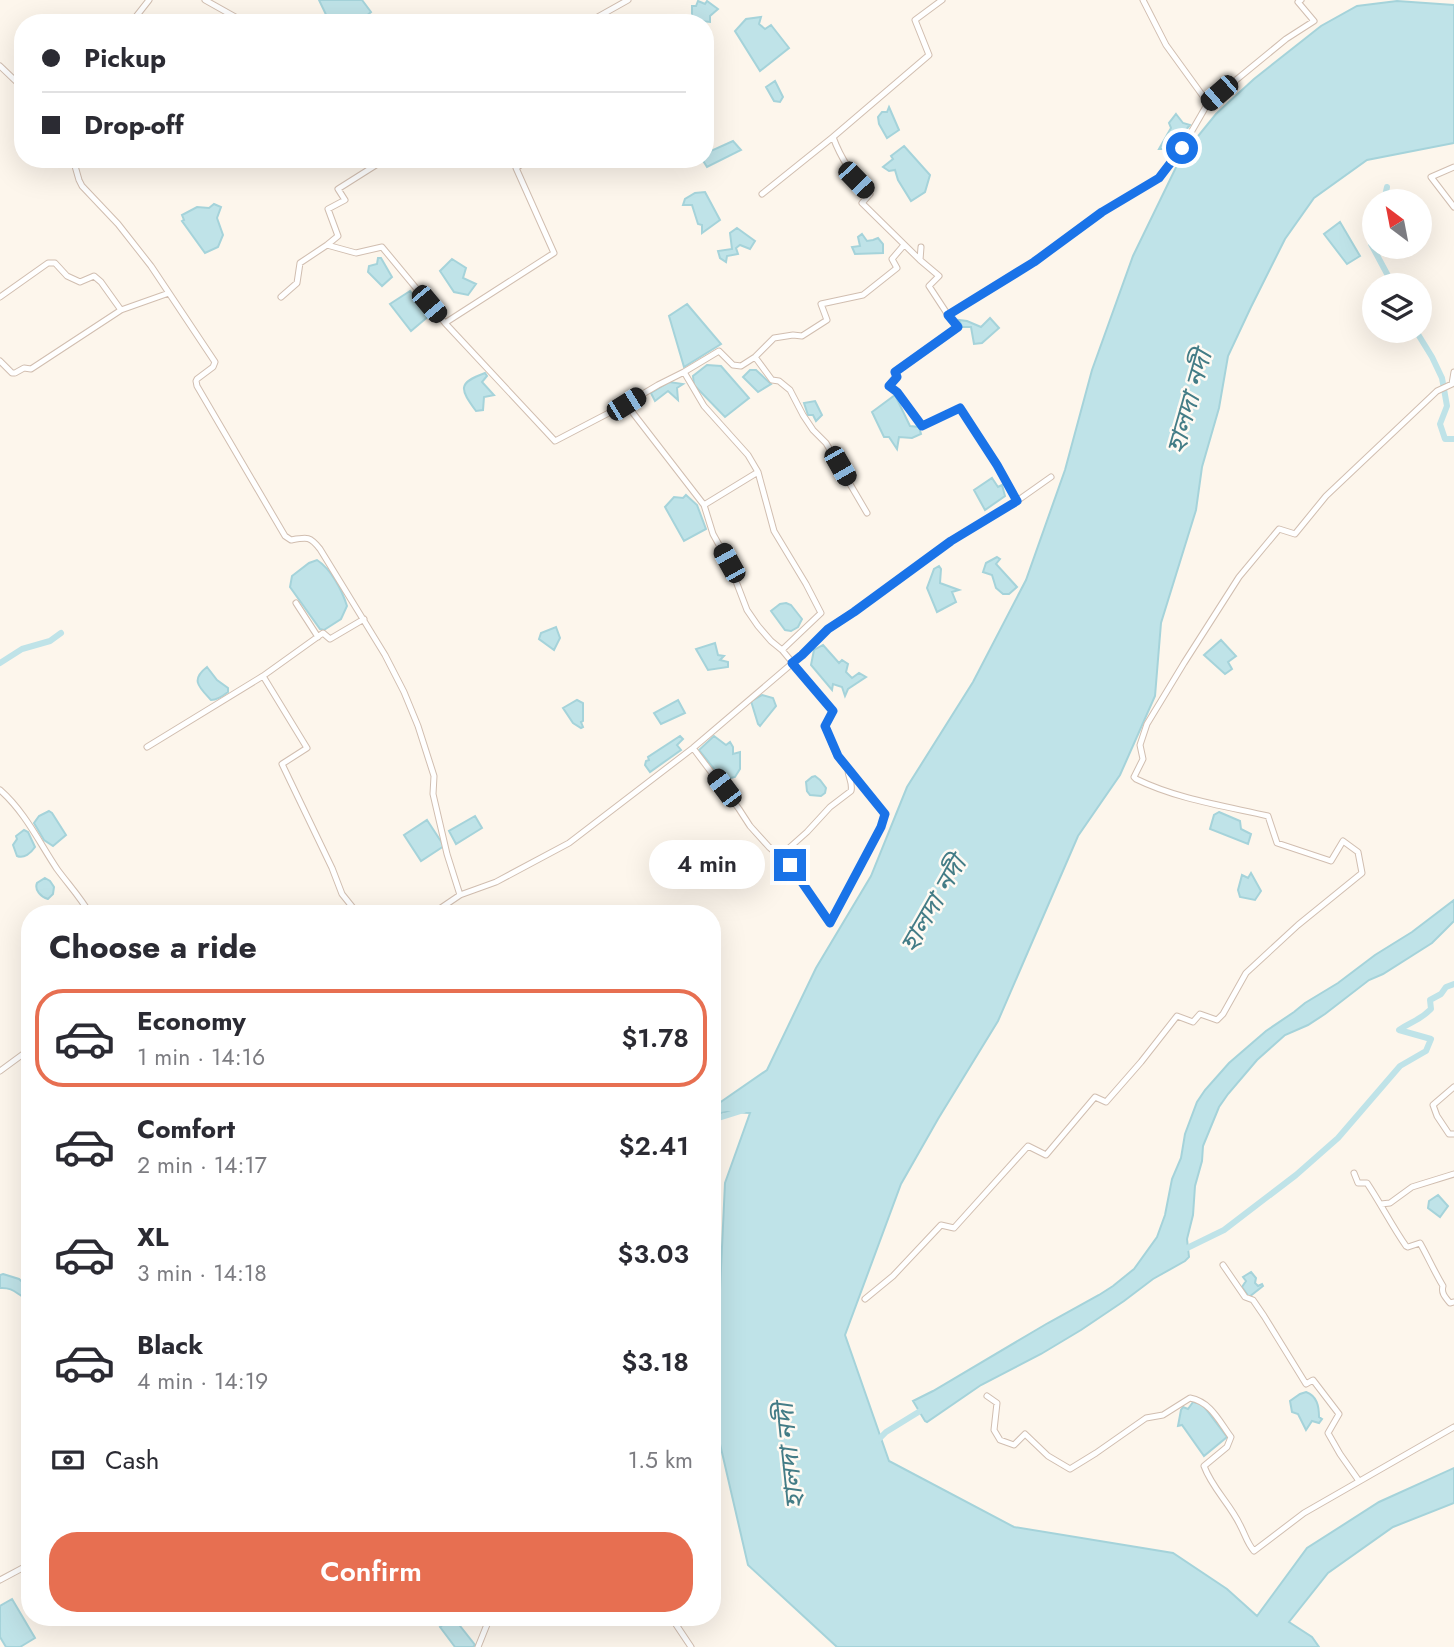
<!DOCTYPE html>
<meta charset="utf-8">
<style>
body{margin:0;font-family:Jost,"Noto Sans Bengali",sans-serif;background:#f7f7f7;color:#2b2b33;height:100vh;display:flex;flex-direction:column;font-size:26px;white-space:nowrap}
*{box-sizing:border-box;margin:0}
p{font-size:23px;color:#7c7c81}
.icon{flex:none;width:38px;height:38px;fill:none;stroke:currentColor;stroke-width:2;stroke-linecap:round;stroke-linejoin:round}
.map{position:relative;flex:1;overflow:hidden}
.panel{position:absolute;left:21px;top:905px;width:700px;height:721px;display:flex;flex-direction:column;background:#fff;border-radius:28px;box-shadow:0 7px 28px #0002}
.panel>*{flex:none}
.guide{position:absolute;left:14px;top:14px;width:700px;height:154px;border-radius:28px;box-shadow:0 7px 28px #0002;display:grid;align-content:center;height:154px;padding:0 28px;background:#fff}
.needle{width:46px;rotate:328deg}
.tools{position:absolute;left:1362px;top:189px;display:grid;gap:14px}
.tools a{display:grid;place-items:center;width:70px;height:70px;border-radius:50%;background:#fff;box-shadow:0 7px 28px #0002;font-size:35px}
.end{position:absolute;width:32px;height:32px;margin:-16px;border:9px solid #1a73e8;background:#fff;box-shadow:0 0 0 4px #fff}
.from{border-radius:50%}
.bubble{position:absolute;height:49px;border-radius:24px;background:#fff;box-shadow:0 7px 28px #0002;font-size:23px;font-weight:600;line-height:49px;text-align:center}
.car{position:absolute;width:21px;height:42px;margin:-21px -10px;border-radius:9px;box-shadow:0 0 5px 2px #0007;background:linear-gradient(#222 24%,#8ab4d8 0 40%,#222 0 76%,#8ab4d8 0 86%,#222 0)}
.guide b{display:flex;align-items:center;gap:24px;height:66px;font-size:26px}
.guide b+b{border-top:2px solid #e1e1e2}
.guide i{width:18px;height:18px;background:#2b2b33}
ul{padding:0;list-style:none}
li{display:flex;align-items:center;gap:21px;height:98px;margin:0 14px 10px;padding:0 14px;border:4px solid transparent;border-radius:28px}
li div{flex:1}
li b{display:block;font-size:26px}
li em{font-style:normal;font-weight:600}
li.on{border-color:#e76f51}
li>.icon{width:63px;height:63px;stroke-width:1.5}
h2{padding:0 28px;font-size:32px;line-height:84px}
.pay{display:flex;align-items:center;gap:18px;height:77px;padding:0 28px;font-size:26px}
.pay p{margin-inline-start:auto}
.primary-button{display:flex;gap:14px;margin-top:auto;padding:14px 28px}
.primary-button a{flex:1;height:80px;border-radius:28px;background:#e76f51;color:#fff;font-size:28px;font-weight:600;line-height:80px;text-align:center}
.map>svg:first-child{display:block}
</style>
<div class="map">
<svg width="1454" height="1647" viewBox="0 0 1454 1647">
<rect width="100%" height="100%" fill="#fdf6ec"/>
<path fill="#bfe3e8" stroke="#a5d3da" stroke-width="2" d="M319 0H362L371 12 358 23H330Z
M698 1 705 4 707 1 718 9 710 16V22L692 20V6H696Z
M1397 1 1454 5V143L1367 160 1314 198 1285 239 1251 307 1228 356 1219 408 1202 467 1196 510 1161 623 1155 696 1120 775 1078 836 998 1021 938 1119 901 1184 845 1335 889 1461 1014 1527 1173 1553 1227 1589 1257 1616 1307 1548 1379 1502 1454 1468V1503L1393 1527 1328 1573 1289 1622 1312 1637 1319 1647H837L748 1565 714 1418 725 1183 750 1113C735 1113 728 1109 712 1116V1108L767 1070 816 968 871 876 907 787 973 682 1026 580 1065 470 1092 370 1133 256 1181 157 1216 114 1254 79 1321 26 1357 6Z
M761 17 759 24 765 29 771 25 789 48 760 71 735 31 746 19Z
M775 81 783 97 780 102 774 101 766 87Z
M889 107 899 130 887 138 879 124 878 117 882 112H887Z
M1176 114 1183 123 1190 125 1170 149H1159L1171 128 1169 123Z
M705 136 711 151 733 141 741 150 707 167 702 159H705Z
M904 146 930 175 925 192 911 201 898 180 895 170 889 171 883 167 893 159 891 156Z
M705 192 720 220 702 233V225L698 224 692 205H683L685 199 695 193Z
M214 204 221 207 217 218 223 235 218 247 205 253 182 221 184 220 182 215 197 207 209 208Z
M1340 222 1360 256 1347 264 1324 234Z
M737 228 755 241 750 249 740 245 736 248 738 254 727 256 726 262 720 258 718 251 732 249 730 233Z
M862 234 867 241 873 240 878 238 883 244V253L855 254 852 247 860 246 858 237Z
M378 258H381L392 277 382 286 368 272 369 266 377 264Z
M452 259 466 268 463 278 476 284 468 295 454 292 440 271Z
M410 291 430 315 411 331 390 304Z
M687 304 721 344 684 367 669 316Z
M990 318 999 328 982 343 974 344 971 327H962L959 320 967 321 981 327Z
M707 365 721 366 749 398 725 417 694 385 693 376Z
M750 370H756L771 384 758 392 743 377Z
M485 373 487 376 482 382 494 395 484 397 483 410 476 411C460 389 457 383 485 373Z
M669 382 683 384 677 388 678 400 668 391 655 401 651 393Z
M895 395 910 426 919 427 921 434 912 438 899 437 897 449 889 437H884L872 412Z
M815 401 822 415 816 421 813 415H808L804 403Z
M992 478 998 487 1002 485 1005 496 985 510 974 490Z
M686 495 697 505 706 529 684 541 665 507 674 497 683 498Z
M997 557 1000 559 996 564 1017 587 1009 594H1003L996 588 992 575 983 572 986 563Z
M317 560C331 569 342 590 347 606L341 619 324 630 320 629 290 587 292 576 309 563Z
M939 566 941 569 940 583 959 590 952 592 956 602 937 612 927 588 934 569Z
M786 603 791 605 802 619 798 627 791 631 785 630 771 611 780 604Z
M556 627 560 638 554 650 539 639 541 633Z
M1221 640 1236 656 1228 662 1232 669 1225 674 1204 655Z
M715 643 718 655 724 656 720 660 728 662V667L708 670 696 649Z
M823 645 839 663 842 660 848 664 846 672 852 678 859 673 866 677 848 689 845 696 842 687 833 684 832 690 811 665 814 650Z
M207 667 217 680 228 688V692C223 696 217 700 211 700 199 687 190 680 207 667Z
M762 695 773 698 776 706 760 726 758 724 751 701Z
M577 700 583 703V721L581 722 583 727 581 728 573 723 563 708Z
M678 700 685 713 661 724 654 713Z
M680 736 683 739 677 745 681 750 650 772 645 765 646 761 649 760 648 757Z
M714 736 726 745 730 742 733 747V754L740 752V769L735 777 723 780 699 750Z
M815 776 820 780 826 788 825 793 821 796 810 795 807 791 806 782 812 777Z
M49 811 52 813 66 835 53 846 44 840 34 823 39 816Z
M1219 812 1240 821 1241 829 1251 834 1248 844 1210 829 1214 815Z
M475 816 482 828 456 844 449 831Z
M427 820 444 846 421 861 404 835Z
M24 830 28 832 35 847C31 853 24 859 17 856L13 845 17 839 16 836Z
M1251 873 1261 891 1255 900 1240 897 1238 890 1242 875 1248 878Z
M45 878 50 881 54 887 53 894 48 899C41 897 34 890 37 883Z
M1454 900V921L1432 943 1383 974 1369 980 1325 1014 1308 1025 1285 1035 1257 1060 1228 1094 1219 1107 1203 1146 1202 1161 1195 1186 1193 1215 1187 1239 1189 1257 1185 1261 1153 1279 1124 1301 1081 1330 1041 1354 981 1385 927 1422 925 1421 913 1401 933 1391 1048 1323 1099 1295 1113 1286 1134 1269 1157 1237 1165 1215 1172 1179 1181 1158 1185 1134 1197 1102 1205 1090 1229 1063 1266 1031 1294 1012 1305 1003 1338 983 1375 955 1412 932Z
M1438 1195 1448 1206 1440 1217 1428 1208 1429 1201Z
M1251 1272 1256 1278 1255 1283 1258 1286 1262 1284 1263 1286 1249 1297 1242 1287 1246 1281 1243 1277Z
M3 1274 19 1279 30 1289V1300C17 1296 15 1287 0 1288V1275Z
M1306 1392C1317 1396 1319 1406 1319 1417L1322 1419 1319 1423 1312 1421 1306 1430 1298 1414 1292 1412 1290 1401 1300 1394Z
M1193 1402 1202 1404 1227 1437 1204 1456 1182 1425 1178 1426 1181 1410 1183 1407 1188 1409Z
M12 1599 35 1638 20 1647H6L0 1637V1606Z
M453 1617 475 1645 473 1647H455L440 1627Z"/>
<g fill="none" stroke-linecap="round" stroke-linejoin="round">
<path stroke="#bfe3e8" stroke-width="6" d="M1384 201 1387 187
M1374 215 1369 220 1371 244 1393 285
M1416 331 1432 357 1442 378 1447 406 1440 424 1445 439H1454
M0 663 22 649 50 641 61 633
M712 1120 744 1110
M1181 1251 1224 1230 1296 1175 1338 1138 1400 1066 1426 1051 1431 1039 1399 1030C1412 1021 1419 1021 1431 1009L1430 1000 1441 994 1446 987 1454 984
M876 1442 886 1432 925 1408"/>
<defs>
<path id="minor" d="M205 0 246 23
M1143 0 1166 45 1208 103
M131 23 149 0
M587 23 628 0
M0 66 23 88
M833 137 929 55 915 20 942 0
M73 159 79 180 82 186 118 224 151 266 215 362 213 367 197 379 196 381 197 386 285 536 291 540C307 537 310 536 320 549L385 655 404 692 418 726 434 776 433 794 447 854 460 895
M1454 167 1431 177 1454 207
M762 194 833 137C841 159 854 178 870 194L862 203 920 260
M327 245 356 253 382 247 445 323 555 441 626 404 704 505 713 534 729 563 747 610 758 626 771 641 782 650 833 711 825 726 837 756 885 814 881 827 830 923 790 865 769 847 750 826 739 809 693 748
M921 247 920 260 939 276 929 286 948 315
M0 297 48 263H55L67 276 80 282 94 276 101 282 121 310
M281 297 297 283 300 263 327 245 338 236 328 209 345 200 338 189 376 165 372 159
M445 323 554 253 516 168 529 159
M755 357 772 380 779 381 790 390 803 415 813 430 826 443 867 513
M0 361 12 373H15L24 368 31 369 121 310 169 293
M684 372 719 351 733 365 741 366 755 357 774 338 793 335 802 336 827 320 821 304 863 295 897 268 892 259 904 245
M626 404 658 385 684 372 704 406 748 455 758 472 704 505
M758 472 774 531 806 584 821 613 782 650
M1017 501 997 465 960 408 922 426 897 392 889 386 897 377 895 372 958 327 948 315 1034 262 1102 212 1159 178 1182 148 1208 103 1286 39 1314 21 1298 2 1301 0
M296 603 318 637
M263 676 323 633 330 639 364 619
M147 747 263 676 307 748 282 764 332 868 342 894 358 914
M0 790C25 812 39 842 57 869 68 884 81 898 90 914
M780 856 807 832 830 807 851 791C853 783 848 777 848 770
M432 914 460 895 496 882 569 843 693 748 802 655 828 629 854 612 951 541 1017 501 1051 477
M0 1071 30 1049
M1454 1087 1433 1105 1437 1116 1449 1134H1454
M1354 1173 1358 1183H1367C1381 1204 1392 1226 1406 1246L1408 1247 1420 1243C1428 1257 1434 1271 1443 1286 1441 1293 1445 1297 1450 1303L1454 1302
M1381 1204 1390 1203 1412 1187 1454 1174
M1223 1265 1245 1297 1253 1300 1264 1316 1306 1384 1313 1380 1339 1414 1328 1433 1340 1454 1359 1481
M865 1299 893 1276 941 1225 954 1228 1028 1146 1046 1155 1095 1097 1106 1102 1141 1062 1177 1016 1193 1022 1200 1014 1217 1020 1223 1014 1246 973 1298 925 1362 873 1358 852 1343 841 1331 861 1277 843 1268 816C1224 806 1177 799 1136 779L1134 777 1143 759 1140 745 1147 724 1184 663 1239 577 1279 529 1295 534 1326 496 1437 391 1452 384 1454 372
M987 1396 997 1403 994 1430 1000 1440 1014 1445 1025 1434 1048 1456 1070 1469 1096 1453 1146 1418 1163 1415 1190 1398C1211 1402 1219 1421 1231 1437L1227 1447 1204 1466C1212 1488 1230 1504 1240 1525 1245 1534 1247 1543 1254 1551L1304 1513 1454 1427
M0 1580 30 1564
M671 1617 691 1647
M478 1647 490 1617"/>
</defs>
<use href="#minor" stroke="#d1beb0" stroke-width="7"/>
<use href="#minor" stroke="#fff" stroke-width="5"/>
</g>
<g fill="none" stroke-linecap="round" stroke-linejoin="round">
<path stroke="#1a73e8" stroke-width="9" d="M790 865 830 923 881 827 885 814 838 756 825 726 833 711 792 663 802 655 828 629 854 612 951 541 1017 501 997 465 960 408 922 426 897 392 889 386 897 377 895 372 958 327 948 315 1034 262 1102 212 1159 178 1182 148"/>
</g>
<g text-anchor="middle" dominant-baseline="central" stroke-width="5" stroke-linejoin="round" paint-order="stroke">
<g font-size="26" font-style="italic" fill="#437c86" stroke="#fffaf3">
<text transform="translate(1189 402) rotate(-74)">হালদা নদী</text>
<text transform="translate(933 904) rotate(-60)">হালদা নদী</text>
<text transform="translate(789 1456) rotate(-96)">হালদা নদী</text>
</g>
</g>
</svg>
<div class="tools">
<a><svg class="needle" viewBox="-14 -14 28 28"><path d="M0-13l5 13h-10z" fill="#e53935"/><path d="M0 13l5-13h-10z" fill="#7c7c81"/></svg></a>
<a><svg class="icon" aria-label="layers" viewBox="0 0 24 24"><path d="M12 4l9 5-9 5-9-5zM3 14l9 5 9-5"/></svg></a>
</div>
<i class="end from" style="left:1182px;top:148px"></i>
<i class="end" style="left:790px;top:865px"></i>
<div class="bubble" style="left:649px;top:840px;width:116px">4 min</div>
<i class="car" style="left:1219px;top:93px;rotate:229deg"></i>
<i class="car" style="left:856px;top:180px;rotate:136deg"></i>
<i class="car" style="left:429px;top:304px;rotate:140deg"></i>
<i class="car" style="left:626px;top:404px;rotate:58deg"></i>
<i class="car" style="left:840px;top:466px;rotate:150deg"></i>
<i class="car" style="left:729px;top:563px;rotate:331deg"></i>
<i class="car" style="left:724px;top:788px;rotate:323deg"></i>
<div class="guide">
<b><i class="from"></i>Pickup</b>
<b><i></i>Drop-off</b>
</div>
<section class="panel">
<h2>Choose a ride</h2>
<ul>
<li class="on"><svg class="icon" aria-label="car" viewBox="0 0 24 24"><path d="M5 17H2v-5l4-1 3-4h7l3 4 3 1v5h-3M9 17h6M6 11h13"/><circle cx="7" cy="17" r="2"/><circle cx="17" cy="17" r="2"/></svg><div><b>Economy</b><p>1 min · 14:16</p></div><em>$1.78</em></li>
<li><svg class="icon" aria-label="car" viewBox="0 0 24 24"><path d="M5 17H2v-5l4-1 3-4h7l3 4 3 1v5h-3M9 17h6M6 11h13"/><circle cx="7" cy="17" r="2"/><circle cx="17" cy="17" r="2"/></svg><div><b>Comfort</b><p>2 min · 14:17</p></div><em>$2.41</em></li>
<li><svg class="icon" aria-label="car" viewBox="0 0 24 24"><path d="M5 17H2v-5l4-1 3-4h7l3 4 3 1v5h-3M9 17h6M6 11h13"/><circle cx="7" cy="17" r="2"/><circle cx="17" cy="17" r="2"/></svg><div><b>XL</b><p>3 min · 14:18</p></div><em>$3.03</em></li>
<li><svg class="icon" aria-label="car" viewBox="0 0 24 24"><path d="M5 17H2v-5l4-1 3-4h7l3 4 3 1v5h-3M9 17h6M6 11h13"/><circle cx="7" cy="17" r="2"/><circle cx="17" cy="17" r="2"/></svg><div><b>Black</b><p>4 min · 14:19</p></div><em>$3.18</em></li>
</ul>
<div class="pay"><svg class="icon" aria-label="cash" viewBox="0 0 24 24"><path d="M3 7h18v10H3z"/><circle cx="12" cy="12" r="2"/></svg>Cash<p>1.5 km</p></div>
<div class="primary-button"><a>Confirm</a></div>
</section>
</div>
